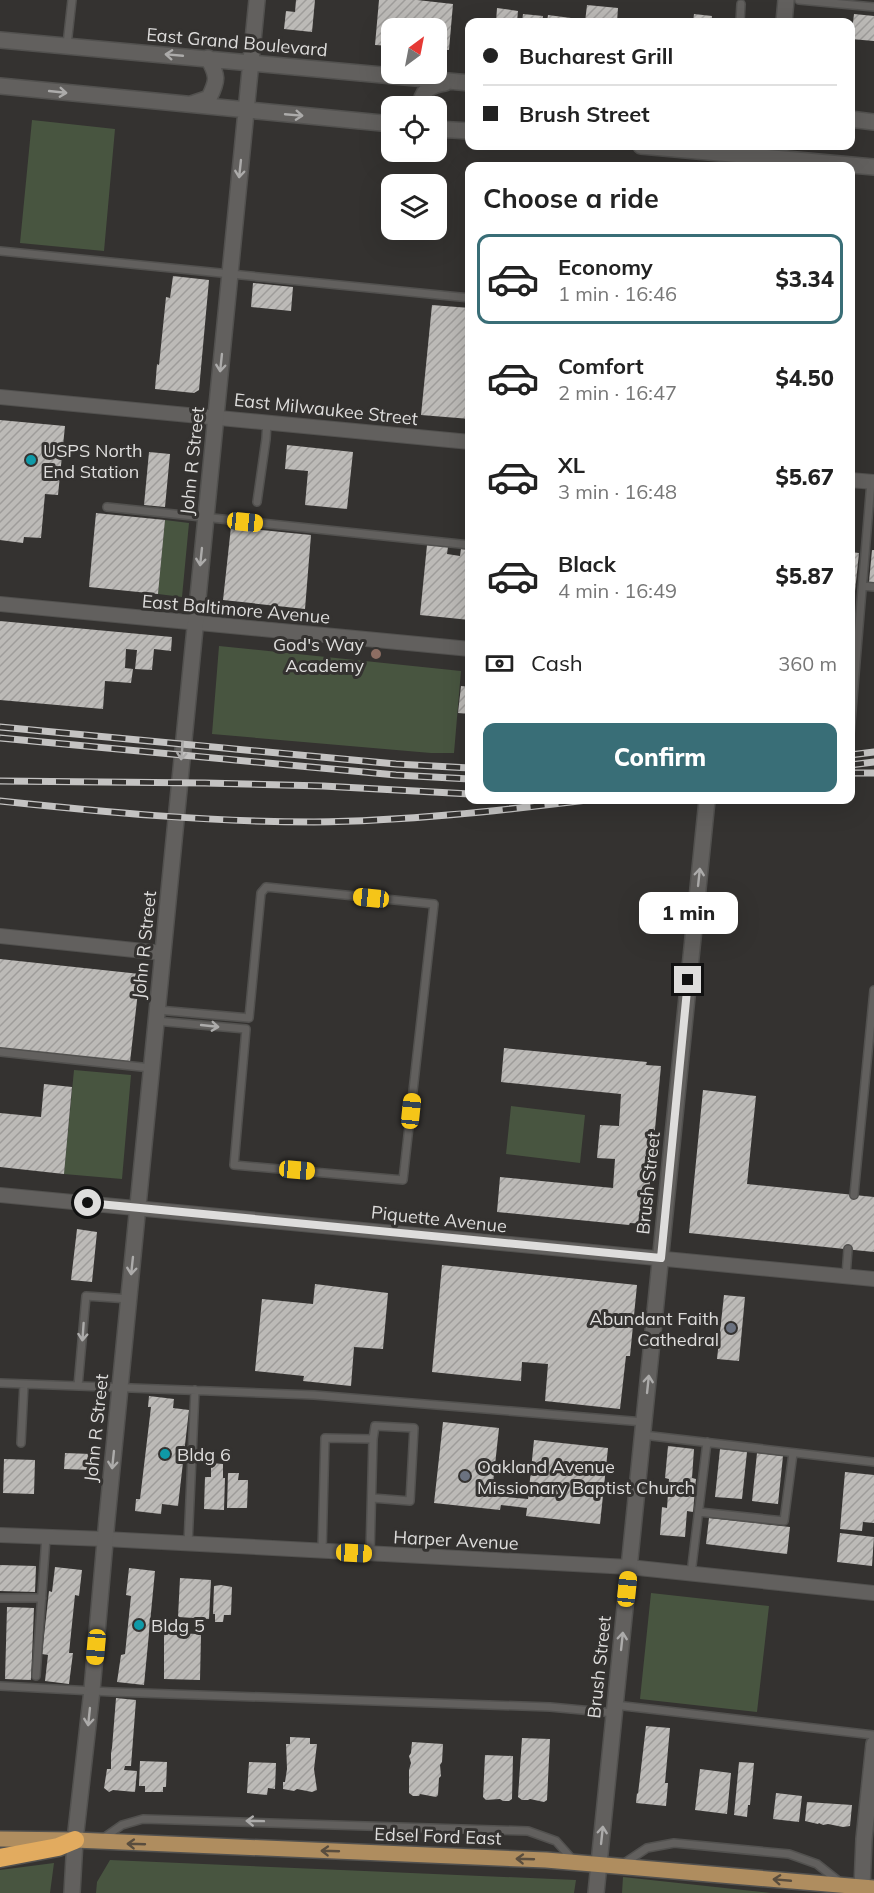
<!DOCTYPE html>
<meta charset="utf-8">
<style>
body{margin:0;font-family:Mulish,sans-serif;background:#f6f6f6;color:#222;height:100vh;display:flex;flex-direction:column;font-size:22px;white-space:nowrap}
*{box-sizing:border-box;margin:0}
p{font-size:20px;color:#767676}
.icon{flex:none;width:33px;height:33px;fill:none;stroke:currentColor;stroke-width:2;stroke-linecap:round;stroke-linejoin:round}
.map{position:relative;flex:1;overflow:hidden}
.sheet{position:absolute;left:465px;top:162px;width:390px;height:642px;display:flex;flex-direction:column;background:#fff;border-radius:12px;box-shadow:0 6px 24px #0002}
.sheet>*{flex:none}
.hud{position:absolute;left:465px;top:18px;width:390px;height:132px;border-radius:12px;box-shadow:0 6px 24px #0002;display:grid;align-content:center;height:132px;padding:0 18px;background:#fff}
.needle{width:39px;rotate:32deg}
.tools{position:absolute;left:381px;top:18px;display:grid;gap:12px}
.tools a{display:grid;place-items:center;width:66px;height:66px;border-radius:12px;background:#fff;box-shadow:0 6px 24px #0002;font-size:30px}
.end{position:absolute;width:27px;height:27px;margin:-14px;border:8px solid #dedddc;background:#111;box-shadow:0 0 0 3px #111}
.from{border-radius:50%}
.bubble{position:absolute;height:42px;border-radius:12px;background:#fff;box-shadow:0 6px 24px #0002;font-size:20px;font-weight:800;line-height:42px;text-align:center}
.car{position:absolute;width:18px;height:36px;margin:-18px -9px;border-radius:8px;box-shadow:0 0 4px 2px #0007;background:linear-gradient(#f5c518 24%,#345 0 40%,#f5c518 0 76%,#345 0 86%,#f5c518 0)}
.hud b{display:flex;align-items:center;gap:21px;height:57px;font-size:22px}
.hud b+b{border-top:2px solid #e0e0e0}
.hud i{width:15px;height:15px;background:#222}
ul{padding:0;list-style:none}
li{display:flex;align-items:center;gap:18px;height:90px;margin:0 12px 9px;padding:0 6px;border:3px solid transparent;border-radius:12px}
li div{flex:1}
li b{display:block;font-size:22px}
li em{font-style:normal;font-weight:800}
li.selected{border-color:#396e77}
li>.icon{width:54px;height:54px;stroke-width:1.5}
h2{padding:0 18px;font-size:27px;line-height:72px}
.pay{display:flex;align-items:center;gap:15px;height:66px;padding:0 18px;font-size:22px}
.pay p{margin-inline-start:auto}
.action{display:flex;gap:12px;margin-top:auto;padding:12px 18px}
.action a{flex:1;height:69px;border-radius:12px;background:#396e77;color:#fff;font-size:24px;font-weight:800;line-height:69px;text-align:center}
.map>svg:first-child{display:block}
</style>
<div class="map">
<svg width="874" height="1893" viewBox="0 0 874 1893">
<defs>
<pattern id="building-hatch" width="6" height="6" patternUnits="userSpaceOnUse" patternTransform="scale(1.5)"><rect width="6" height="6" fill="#bcbab7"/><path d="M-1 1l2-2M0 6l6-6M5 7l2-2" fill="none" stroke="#9e9c9a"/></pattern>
</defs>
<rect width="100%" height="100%" fill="#343230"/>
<path fill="#485540" d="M32 120 115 129 104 251 20 243Z
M165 520 189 523 182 597 158 594Z
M219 646 461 671 454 753H431L212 734Z
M74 1070 131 1075 122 1179 64 1174Z
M511 1106 585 1115 580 1163 506 1154Z
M651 1593 769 1606 757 1712 640 1699Z
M110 1860 576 1880 574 1893H96L97 1882Z
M54 1863 50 1893H0V1870Z
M623 1877 771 1893H622Z"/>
<path fill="url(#building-hatch)" d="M296 0H315L312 32 284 29 286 11 295 12Z
M379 0H417L453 4 449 50 436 49V28H392V46L375 45Z
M587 5 618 8 617 22H585Z
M497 8 518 11 517 22H496Z
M523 14 543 16 542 22H522Z
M694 14 712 16V22H693Z
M854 14 874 16V41L851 39Z
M548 15 571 18 570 22H547Z
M468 193H470V218H466Z
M173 276 209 280 199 390 194 393 155 389 157 364 159 365 166 297 170 298Z
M253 283 293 287 291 311 251 307Z
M432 305 470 308V419L421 415Z
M0 420 65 426 58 495 45 494 41 538 24 537 23 543 0 540Z
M287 445 353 452 347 509 305 505 308 471 285 469Z
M149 452 170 454 165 507 144 505Z
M96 513 165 520 158 594 89 587Z
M231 527 311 535 305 609 223 600Z
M427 545 448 547 447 554 460 556 461 549 470 550V620L420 615Z
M872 550H874V583L869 582Z
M850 552 859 553 855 591H850Z
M0 621 172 637 171 651 154 649 152 670 135 669 137 650 126 649 125 668 133 669 131 683 105 681 103 709 0 700Z
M461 686 470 687V714L458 713Z
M0 959 140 974 130 1062 0 1048Z
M504 1048 647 1062 646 1065 661 1066 646 1224 630 1223 629 1225 497 1212 500 1177 613 1188 615 1159 597 1158 600 1125 619 1126 621 1094 501 1082Z
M44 1084 72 1087 64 1174 0 1167V1113L41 1117Z
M703 1090 756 1096 747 1184 874 1197V1252L689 1233Z
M77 1229 97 1232 92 1282 71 1280Z
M442 1265 637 1285 630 1356H626L620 1409 545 1401 548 1364 522 1362 521 1381 432 1372Z
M315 1284 388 1293 383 1349 354 1347 351 1386 303 1381 304 1376 255 1371 262 1299 313 1304Z
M724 1295 745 1297 739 1361 717 1359Z
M149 1396 174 1399 173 1408 189 1410 178 1506 162 1504 161 1514 135 1511 136 1499H140L151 1407H148Z
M443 1422 499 1428 492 1493H495V1496L528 1499 534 1440 608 1448 600 1524 526 1516 527 1508 501 1505 500 1510 434 1503Z
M668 1446 694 1449 692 1478 696 1479 693 1512 687 1511 685 1537 660 1535 662 1507 667 1508 669 1479 665 1478Z
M720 1449 747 1452 742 1499 715 1497Z
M65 1453 91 1454 90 1470 64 1469Z
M757 1453 783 1456 778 1504 752 1501Z
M4 1459 35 1460 34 1494 3 1493Z
M211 1463 223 1464V1478H225L224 1510 204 1509 205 1477H211Z
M845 1472 874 1475V1523L863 1522 862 1531 840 1529Z
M228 1473H239L238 1480H248L247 1508H227Z
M709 1518 790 1527 787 1554 706 1544Z
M840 1533 874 1537 872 1566 837 1562Z
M0 1565 36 1566 35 1592 0 1591Z
M55 1567 82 1570 79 1596 75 1595 69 1653H73L69 1684 45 1681 48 1655 42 1654 49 1591 52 1592Z
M129 1568 155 1571 144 1685 117 1682 121 1655 125 1654 131 1596 126 1595Z
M180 1578 211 1580 209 1619 178 1617Z
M221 1585 232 1587 231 1615H224L223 1622H215V1614H213L214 1586Z
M7 1607 34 1608 31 1680 5 1679Z
M164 1633 201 1634 200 1680 164 1679Z
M116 1698 136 1700 131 1766H125L124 1770 137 1771 135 1792 113 1790 109 1792 104 1788 107 1769H111V1753L112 1748Z
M646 1726 670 1728 665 1783H668L666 1806 636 1803 637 1793 638 1794Z
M290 1737 310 1738V1744H317L314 1769 317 1790 312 1792 297 1789 294 1791 283 1789V1782H285L287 1769 286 1744H290Z
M522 1738 550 1739 547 1800 544 1802 530 1799 528 1800H522L518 1797Z
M412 1742 443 1744 442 1762 440 1765 441 1776 439 1778 438 1795 436 1797 420 1794 419 1796H413L409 1793V1770L411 1763 409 1756 411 1753Z
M485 1755 513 1756 512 1799 509 1801H503L500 1799 486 1800 483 1797Z
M140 1761 167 1762 166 1787H163V1792H145V1786H139Z
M249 1762 276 1763 275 1789 268 1788 267 1795 247 1793Z
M739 1762 754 1763 750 1805H748L747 1817 734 1815Z
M700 1769 731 1773 727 1814 695 1810Z
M776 1793 802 1796 799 1822 773 1819Z
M807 1802 852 1805 850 1826 843 1827 828 1824 823 1825 819 1823 818 1824 805 1821Z"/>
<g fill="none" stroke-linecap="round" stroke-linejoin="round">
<defs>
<path id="lane" d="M799 0 874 7
M740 22 741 4
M67 45 72 0
M0 251 470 298
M257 502 266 439 267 422
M107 507 470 545
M863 586 874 587
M850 734 871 482
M156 1021 246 1029 234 1165 403 1180 434 904 266 887 261 893 249 1018 158 1010
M0 1052 151 1068
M854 1195 874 990
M846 1276 848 1249
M0 1383 314 1395 644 1422
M78 1386 86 1296 129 1299
M643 1435 874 1462
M21 1443 24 1384
M699 1512 784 1521 793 1453
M188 1544 195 1390
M322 1551 325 1438 373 1439
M370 1554 373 1439 375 1426 414 1428 410 1501 372 1498
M691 1574 707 1442
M0 1598H42
M36 1676 46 1537
M0 1686 112 1692 550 1707 614 1713
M615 1705 874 1735
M102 1839 122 1825 143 1819 528 1831 556 1841 573 1860
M623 1864 647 1848 674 1843 789 1854 817 1864 841 1883"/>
<path id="street" d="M0 397 470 442
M850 480 874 482
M0 604 470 649
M0 936 163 953
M0 1195 874 1279
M0 1535 105 1539 629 1567 874 1593"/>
<path id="secondary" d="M784 22 786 0
M0 40 470 83
M0 86 392 124
M191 104 209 98C218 80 218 76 208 58
M421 106C421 91 430 85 445 83
M850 119 874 122
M436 129 470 131
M641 146 874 167
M862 1887 864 1839 874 1744
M72 1893 75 1840 92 1690 107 1519 257 0
M596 1893 707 800"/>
<path id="primary" d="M0 1839 75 1840 546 1860 874 1888"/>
<path id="highway" d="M0 1858 58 1847 75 1840"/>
</defs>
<use href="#lane" stroke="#52514f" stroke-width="10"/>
<use href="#street" stroke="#52514f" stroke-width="16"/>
<use href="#secondary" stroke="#52514f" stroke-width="18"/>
<use href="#primary" stroke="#52514f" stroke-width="18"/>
<use href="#highway" stroke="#52514f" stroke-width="21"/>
<use href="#lane" stroke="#62605e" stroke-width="7"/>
<use href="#street" stroke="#62605e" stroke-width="14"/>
<use href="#secondary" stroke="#62605e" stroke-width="15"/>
<use href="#primary" stroke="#af8d5f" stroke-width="15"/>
<use href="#highway" stroke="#e2ab5f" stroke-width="18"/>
<defs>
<path id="rail" d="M0 727 396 764 470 768
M0 738 396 775 470 779
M850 755 874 752
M850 765 874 762
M850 773H874
M0 781 205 783 323 786 470 794
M0 801C104 812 209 822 314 822 405 821 497 811 587 800"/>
</defs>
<use href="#rail" stroke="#c4c3c2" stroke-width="7"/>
<use href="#rail" stroke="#343230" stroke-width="4.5" stroke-dasharray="14" stroke-linecap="butt"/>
</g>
<defs><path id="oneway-shaft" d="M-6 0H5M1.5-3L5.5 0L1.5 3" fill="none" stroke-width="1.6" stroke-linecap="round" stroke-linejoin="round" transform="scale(1.5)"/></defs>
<g stroke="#acabaa">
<use href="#oneway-shaft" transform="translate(174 55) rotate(-175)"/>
<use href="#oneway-shaft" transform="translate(58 92) rotate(6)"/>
<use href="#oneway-shaft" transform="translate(294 115) rotate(5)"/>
<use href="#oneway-shaft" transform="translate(240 169) rotate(96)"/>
<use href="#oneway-shaft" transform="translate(221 363) rotate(96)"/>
<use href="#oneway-shaft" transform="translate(201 557) rotate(96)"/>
<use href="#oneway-shaft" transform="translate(182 751) rotate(96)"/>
<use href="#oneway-shaft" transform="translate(699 877) rotate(-84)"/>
<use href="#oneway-shaft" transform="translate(210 1026) rotate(6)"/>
<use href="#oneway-shaft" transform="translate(132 1266) rotate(96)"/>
<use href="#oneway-shaft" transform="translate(83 1332) rotate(94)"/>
<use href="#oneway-shaft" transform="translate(648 1384) rotate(-84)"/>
<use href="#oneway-shaft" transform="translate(113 1460) rotate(96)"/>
<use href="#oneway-shaft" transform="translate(622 1641) rotate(-84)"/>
<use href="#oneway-shaft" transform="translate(89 1717) rotate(96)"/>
<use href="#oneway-shaft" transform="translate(255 1821) rotate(-179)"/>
<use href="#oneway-shaft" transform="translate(602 1835) rotate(-84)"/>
</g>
<g stroke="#594d3e">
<use href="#oneway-shaft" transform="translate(136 1844) rotate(-178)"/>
<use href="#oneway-shaft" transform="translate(330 1851) rotate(-178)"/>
<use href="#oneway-shaft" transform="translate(525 1859) rotate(-178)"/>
<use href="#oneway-shaft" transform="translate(782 1880) rotate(-175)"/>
</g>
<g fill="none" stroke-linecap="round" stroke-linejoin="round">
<path stroke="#dedddc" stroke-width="8" d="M88 1203 661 1258 688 980"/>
</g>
<g fill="#0f9aa8" stroke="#343230" stroke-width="2">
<circle cx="31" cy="460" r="6"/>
<circle cx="165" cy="1454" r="6"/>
<circle cx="139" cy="1625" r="6"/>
</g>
<circle fill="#8d6e63" stroke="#343230" stroke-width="2" cx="376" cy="654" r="6"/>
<g fill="#6b7280" stroke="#343230" stroke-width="2">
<circle cx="731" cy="1328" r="6"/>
<circle cx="465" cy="1476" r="6"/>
</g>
<g text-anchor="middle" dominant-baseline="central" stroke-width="6" stroke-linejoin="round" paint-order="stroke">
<g font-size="18" fill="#dedddc" stroke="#343230">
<text transform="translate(237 42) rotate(5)">East Grand Boulevard</text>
<text transform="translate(326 409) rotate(6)">East Milwaukee Street</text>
<text transform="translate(192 461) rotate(-84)">John R Street</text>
<text transform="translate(236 609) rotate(5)">East Baltimore Avenue</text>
<text transform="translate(144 945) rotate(-84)">John R Street</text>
<text transform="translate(648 1183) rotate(-84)">Brush Street</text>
<text transform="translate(439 1219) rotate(6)">Piquette Avenue</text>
<text transform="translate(96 1428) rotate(-84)">John R Street</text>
<text transform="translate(456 1540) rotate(3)">Harper Avenue</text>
<text transform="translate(599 1667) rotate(-84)">Brush Street</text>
<text transform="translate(438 1836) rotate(2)">Edsel Ford East</text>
</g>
<g font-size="18" fill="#dedddc" stroke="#343230" text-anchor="start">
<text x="43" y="450">USPS North<tspan x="43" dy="21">End Station</tspan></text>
<text x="364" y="644" text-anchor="end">God's Way<tspan x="364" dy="21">Academy</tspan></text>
<text x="719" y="1318" text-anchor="end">Abundant Faith<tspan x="719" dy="21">Cathedral</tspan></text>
<text x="177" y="1454">Bldg 6</text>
<text x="477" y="1466">Oakland Avenue<tspan x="477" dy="21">Missionary Baptist Church</tspan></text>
<text x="151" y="1625">Bldg 5</text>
</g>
</g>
</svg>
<div class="tools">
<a><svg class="needle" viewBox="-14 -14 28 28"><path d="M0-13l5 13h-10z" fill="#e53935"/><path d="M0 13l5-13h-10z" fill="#767676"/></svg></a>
<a><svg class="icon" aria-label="locate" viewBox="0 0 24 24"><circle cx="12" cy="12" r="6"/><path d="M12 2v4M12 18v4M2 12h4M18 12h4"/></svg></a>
<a><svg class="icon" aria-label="layers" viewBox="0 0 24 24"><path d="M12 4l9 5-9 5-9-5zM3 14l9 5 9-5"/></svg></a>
</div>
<i class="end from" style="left:88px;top:1203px"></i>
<i class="end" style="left:688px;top:980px"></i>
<div class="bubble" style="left:639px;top:892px;width:99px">1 min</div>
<i class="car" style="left:245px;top:522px;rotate:96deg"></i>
<i class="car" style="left:371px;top:898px;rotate:276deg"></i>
<i class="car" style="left:411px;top:1111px;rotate:6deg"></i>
<i class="car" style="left:297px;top:1170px;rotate:95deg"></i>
<i class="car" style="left:354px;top:1553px;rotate:93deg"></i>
<i class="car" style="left:627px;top:1589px;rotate:6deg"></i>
<i class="car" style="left:96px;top:1647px;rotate:185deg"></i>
<div class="hud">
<b><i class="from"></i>Bucharest Grill</b>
<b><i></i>Brush Street</b>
</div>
<section class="sheet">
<h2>Choose a ride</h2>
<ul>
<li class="selected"><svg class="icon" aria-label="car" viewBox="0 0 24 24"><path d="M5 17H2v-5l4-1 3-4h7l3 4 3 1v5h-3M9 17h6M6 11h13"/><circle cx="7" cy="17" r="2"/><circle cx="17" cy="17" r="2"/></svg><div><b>Economy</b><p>1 min · 16:46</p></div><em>$3.34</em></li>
<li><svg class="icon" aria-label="car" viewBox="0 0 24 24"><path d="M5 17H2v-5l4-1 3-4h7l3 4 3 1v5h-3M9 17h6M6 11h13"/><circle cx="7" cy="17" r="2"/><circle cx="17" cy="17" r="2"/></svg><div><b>Comfort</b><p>2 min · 16:47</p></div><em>$4.50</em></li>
<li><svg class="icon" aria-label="car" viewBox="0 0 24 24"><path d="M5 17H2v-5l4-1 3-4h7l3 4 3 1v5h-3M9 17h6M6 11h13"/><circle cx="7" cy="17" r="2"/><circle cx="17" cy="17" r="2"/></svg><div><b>XL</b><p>3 min · 16:48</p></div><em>$5.67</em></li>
<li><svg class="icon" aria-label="car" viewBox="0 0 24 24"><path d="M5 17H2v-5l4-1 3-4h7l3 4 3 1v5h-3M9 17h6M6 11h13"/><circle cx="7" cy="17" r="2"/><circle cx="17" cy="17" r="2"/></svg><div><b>Black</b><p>4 min · 16:49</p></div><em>$5.87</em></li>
</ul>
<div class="pay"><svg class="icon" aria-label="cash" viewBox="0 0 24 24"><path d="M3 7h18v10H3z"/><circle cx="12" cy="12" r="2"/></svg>Cash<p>360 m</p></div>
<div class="action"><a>Confirm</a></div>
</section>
</div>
